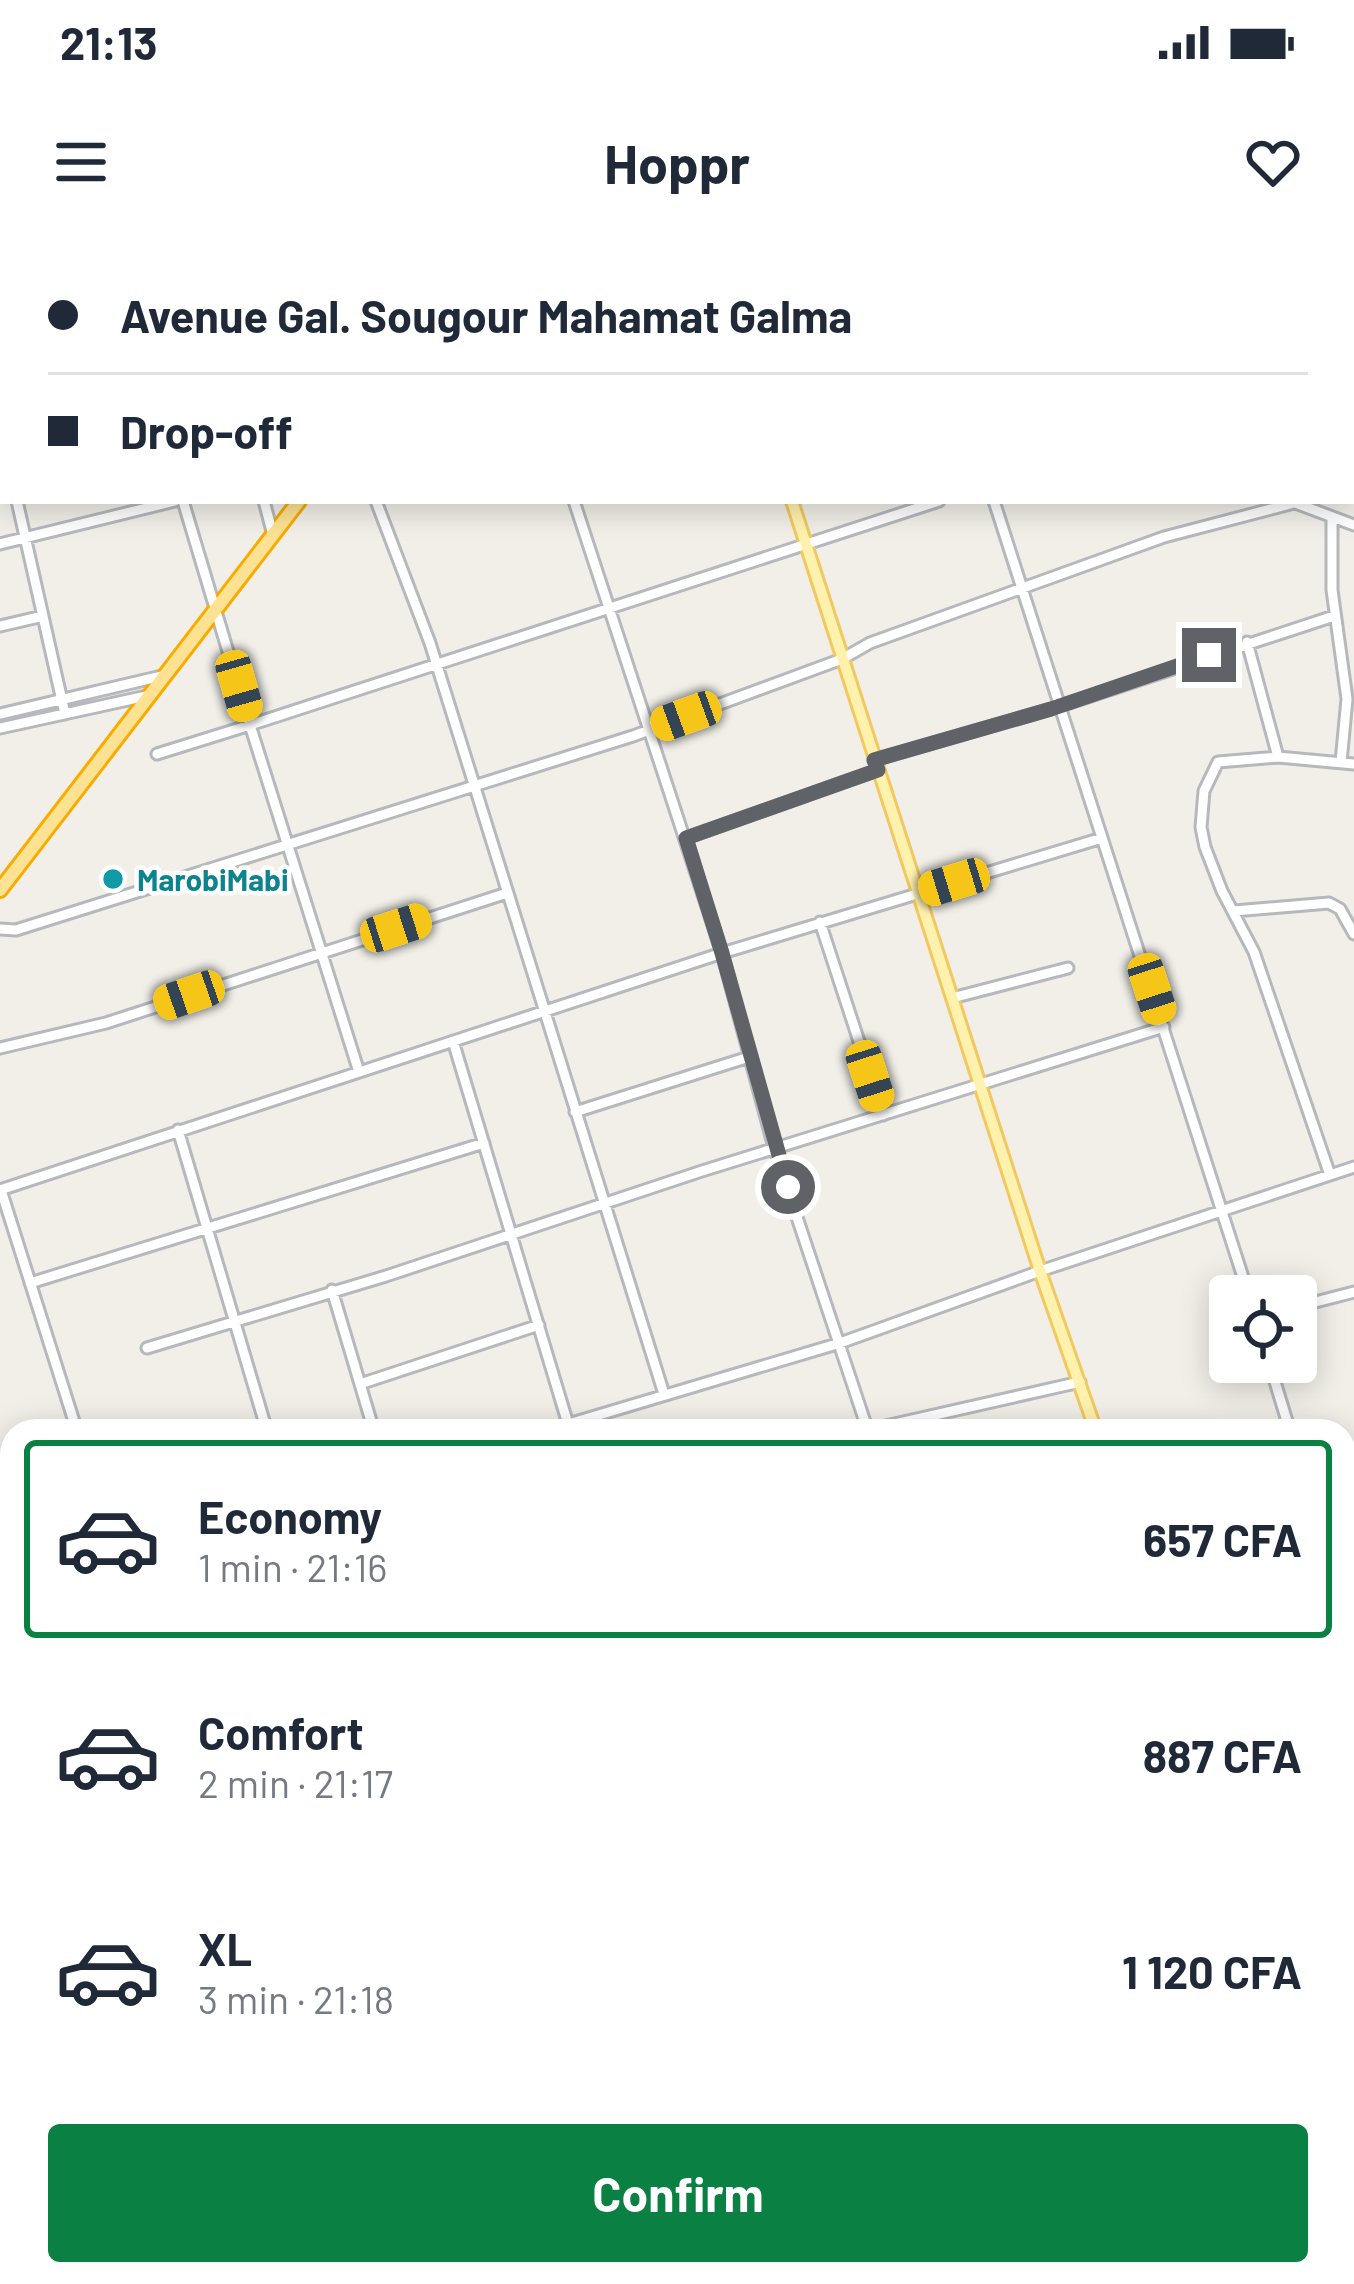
<!DOCTYPE html>
<meta charset="utf-8">
<style>
body{margin:0;font-family:Barlow,sans-serif;background:#f6f6f7;color:#1f2937;height:100vh;display:flex;flex-direction:column;font-size:45px;white-space:nowrap}
*{box-sizing:border-box;margin:0}
p{font-size:39px;color:#747a83}
.icon{flex:none;width:66px;height:66px;fill:none;stroke:currentColor;stroke-width:2;stroke-linecap:round;stroke-linejoin:round}
.map{position:relative;flex:1;overflow:hidden}
.details{position:absolute;left:0px;top:1179px;width:1356px;height:867px;display:flex;flex-direction:column;background:#fff;border-radius:36px 36px 0 0;box-shadow:0 6px 30px #0003}
.details>*{flex:none}
.banner{position:absolute;left:0px;top:0px;width:1356px;height:264px;box-shadow:0 6px 30px #0003;display:grid;align-content:center;height:264px;padding:0 48px;background:#fff}
.fabs{position:absolute;left:1209px;top:1035px;display:grid;gap:24px}
.fabs a{display:grid;place-items:center;width:108px;height:108px;border-radius:12px;background:#fff;box-shadow:0 6px 30px #0003;font-size:60px}
.end{position:absolute;width:54px;height:54px;margin:-27px;border:15px solid #5f6368;background:#fff;box-shadow:0 0 0 6px #fff}
.from{border-radius:50%}
.car{position:absolute;width:36px;height:72px;margin:-36px -18px;border-radius:15px;box-shadow:0 0 9px 3px #0007;background:linear-gradient(#f5c518 24%,#345 0 40%,#f5c518 0 76%,#345 0 86%,#f5c518 0)}
.banner b{display:flex;align-items:center;gap:42px;height:114px;font-size:45px}
.banner b+b{border-top:3px solid #e0e1e3}
.banner i{width:30px;height:30px;background:#1f2937}
ul{padding:21px 0 0;list-style:none}
li{display:flex;align-items:center;gap:36px;height:198px;margin:0 24px 18px;padding:0 24px;border:6px solid transparent;border-radius:12px}
li div{flex:1}
li b{display:block;font-size:45px}
li em{font-style:normal;font-weight:700}
li.current{border-color:#0b8043}
li>.icon{width:108px;height:108px;stroke-width:1.5}
.button{display:flex;gap:24px;margin-top:auto;padding:24px 48px}
.button a{flex:1;height:138px;border-radius:12px;background:#0b8043;color:#fff;font-size:48px;font-weight:700;line-height:138px;text-align:center}
.status{display:flex;justify-content:space-between;align-items:center;height:84px;padding:0 60px;background:#fff;direction:ltr}
.status svg{height:33px;fill:currentColor}
header{display:flex;justify-content:space-between;align-items:center;height:156px;padding:0 48px;background:#fff;font-size:54px;font-weight:700}
.map>svg:first-child{display:block}
</style>
<div class="status"><b>21:13</b><svg viewBox="0 0 49 12"><path d="M0 12V9h3v3zM5 12V6h3v6zM10 12V3h3v9zM15 12V0h3v12zM26 1h20v11H26zM47 4h2v5h-2z"/></svg></div>
<header><svg class="icon" aria-label="menu" viewBox="0 0 24 24"><path d="M4 6h16M4 12h16M4 18h16"/></svg>Hoppr<svg class="icon" aria-label="heart" viewBox="0 0 24 24"><path d="M12 20l-8-8c-3-5 5-10 8-4 3-6 11-1 8 4z"/></svg></header>
<div class="map">
<svg width="1354" height="2044" viewBox="0 0 1354 2044">
<rect width="100%" height="100%" fill="#f1efe8"/>
<g fill="none" stroke-linecap="round" stroke-linejoin="round">
<path stroke="#aadaff" stroke-width="9" d="M1353 257H1354"/>
<defs>
<path id="minor" d="M131 0V3
M250 0 251 3
M346 0V3
M365 3V0
M641 3 645 0
M790 3 791 0
M1024 3 1025 0
M1286 3 1287 0
M0 185 3 198
M1353 235H1354
M17 261 65 474
M183 261 250 485 939 261
M264 261 273 295
M376 261 430 403 664 1154
M574 261 722 713 774 908 868 1191
M994 261 1249 1056
M1290 261 1354 285
M1332 277V350L1347 459 1341 522
M0 304 175 261
M0 386 43 376
M1247 402 1278 517
M0 474 166 435
M0 488 151 455
M157 514 250 485 359 832
M874 520 1051 469 1334 376
M686 598 878 530
M1234 671 1329 663 1340 669 1354 694
M820 682 883 875
M0 689 16 690 633 496 842 419 870 403 1164 297 1294 263
M952 758 1068 728
M453 801 568 1184
M0 808 106 783 507 653
M575 872 749 817
M178 890 267 1191
M1330 935 1254 712 1222 651 1205 607 1201 587 1204 551 1218 522 1278 517 1354 524
M0 950 722 713 1102 598
M1 950 77 1191
M30 1043 484 903
M332 1050 374 1191
M1296 1067 1354 1052
M147 1108 386 1036 702 931 1164 787
M1269 1122 1290 1191
M360 1144 539 1085
M868 1190 1080 1142
M545 1191 840 1103 1040 1031 1354 927
M1344 1276 1354 1273
M0 1330 11 1367
M1344 1357 1354 1387
M0 1480 12 1476
M0 1557 12 1553
M0 1641 12 1637
M0 1692 12 1729
M1344 1694 1354 1691
M0 1893 12 1890
M1344 1926 1354 1923
M0 2000 12 1996
M0 2003 13 2044
M112 2034 116 2044
M343 2034 346 2044
M741 2034 744 2044
M845 2034 848 2044
M945 2034 948 2044
M1132 2034 1135 2044
M1247 2034 1250 2044
M189 2044 222 2034
M501 2044 531 2034"/>
<path id="major" d="M0 137H3
M0 146 3 145
M792 261 1040 1031 1096 1191
M1344 1968 1354 2003"/>
<path id="highway" d="M1353 112H1354
M0 650 299 261"/>
</defs>
<use href="#minor" stroke="#b5b8bc" stroke-width="15"/>
<use href="#major" stroke="#f2c960" stroke-width="16"/>
<use href="#highway" stroke="#f9ab00" stroke-width="18"/>
<use href="#minor" stroke="#fff" stroke-width="9"/>
<use href="#major" stroke="#fff2af" stroke-width="10"/>
<use href="#highway" stroke="#fde293" stroke-width="12"/>
</g>
<g fill="none" stroke-linecap="round" stroke-linejoin="round">
<path stroke="#5f6368" stroke-width="15" d="M788 947 722 713 686 598 878 530 874 520 1051 469 1209 415"/>
</g>
<circle fill="#0f9aa8" stroke="#fff" stroke-width="4.5" cx="113" cy="639" r="12"/>
<g text-anchor="middle" dominant-baseline="central" stroke-width="9" stroke-linejoin="round" paint-order="stroke">
<g font-size="30" font-weight="bold" fill="#0d838f" stroke="#fff" text-anchor="start">
<text x="137" y="639">MarobiMabi</text>
</g>
</g>
</svg>
<div class="fabs">
<a><svg class="icon" aria-label="locate" viewBox="0 0 24 24"><circle cx="12" cy="12" r="6"/><path d="M12 2v4M12 18v4M2 12h4M18 12h4"/></svg></a>
</div>
<i class="end from" style="left:788px;top:947px"></i>
<i class="end" style="left:1209px;top:415px"></i>
<i class="car" style="left:239px;top:446px;rotate:164deg"></i>
<i class="car" style="left:686px;top:476px;rotate:250deg"></i>
<i class="car" style="left:954px;top:642px;rotate:253deg"></i>
<i class="car" style="left:396px;top:688px;rotate:72deg"></i>
<i class="car" style="left:1152px;top:749px;rotate:162deg"></i>
<i class="car" style="left:189px;top:755px;rotate:251deg"></i>
<i class="car" style="left:870px;top:836px;rotate:162deg"></i>
<div class="banner">
<b><i class="from"></i>Avenue Gal. Sougour Mahamat Galma</b>
<b><i></i>Drop-off</b>
</div>
<section class="details">
<ul>
<li class="current"><svg class="icon" aria-label="car" viewBox="0 0 24 24"><path d="M5 17H2v-5l4-1 3-4h7l3 4 3 1v5h-3M9 17h6M6 11h13"/><circle cx="7" cy="17" r="2"/><circle cx="17" cy="17" r="2"/></svg><div><b>Economy</b><p>1 min · 21:16</p></div><em>657 CFA</em></li>
<li><svg class="icon" aria-label="car" viewBox="0 0 24 24"><path d="M5 17H2v-5l4-1 3-4h7l3 4 3 1v5h-3M9 17h6M6 11h13"/><circle cx="7" cy="17" r="2"/><circle cx="17" cy="17" r="2"/></svg><div><b>Comfort</b><p>2 min · 21:17</p></div><em>887 CFA</em></li>
<li><svg class="icon" aria-label="car" viewBox="0 0 24 24"><path d="M5 17H2v-5l4-1 3-4h7l3 4 3 1v5h-3M9 17h6M6 11h13"/><circle cx="7" cy="17" r="2"/><circle cx="17" cy="17" r="2"/></svg><div><b>XL</b><p>3 min · 21:18</p></div><em>1 120 CFA</em></li>
</ul>
<div class="button"><a>Confirm</a></div>
</section>
</div>
